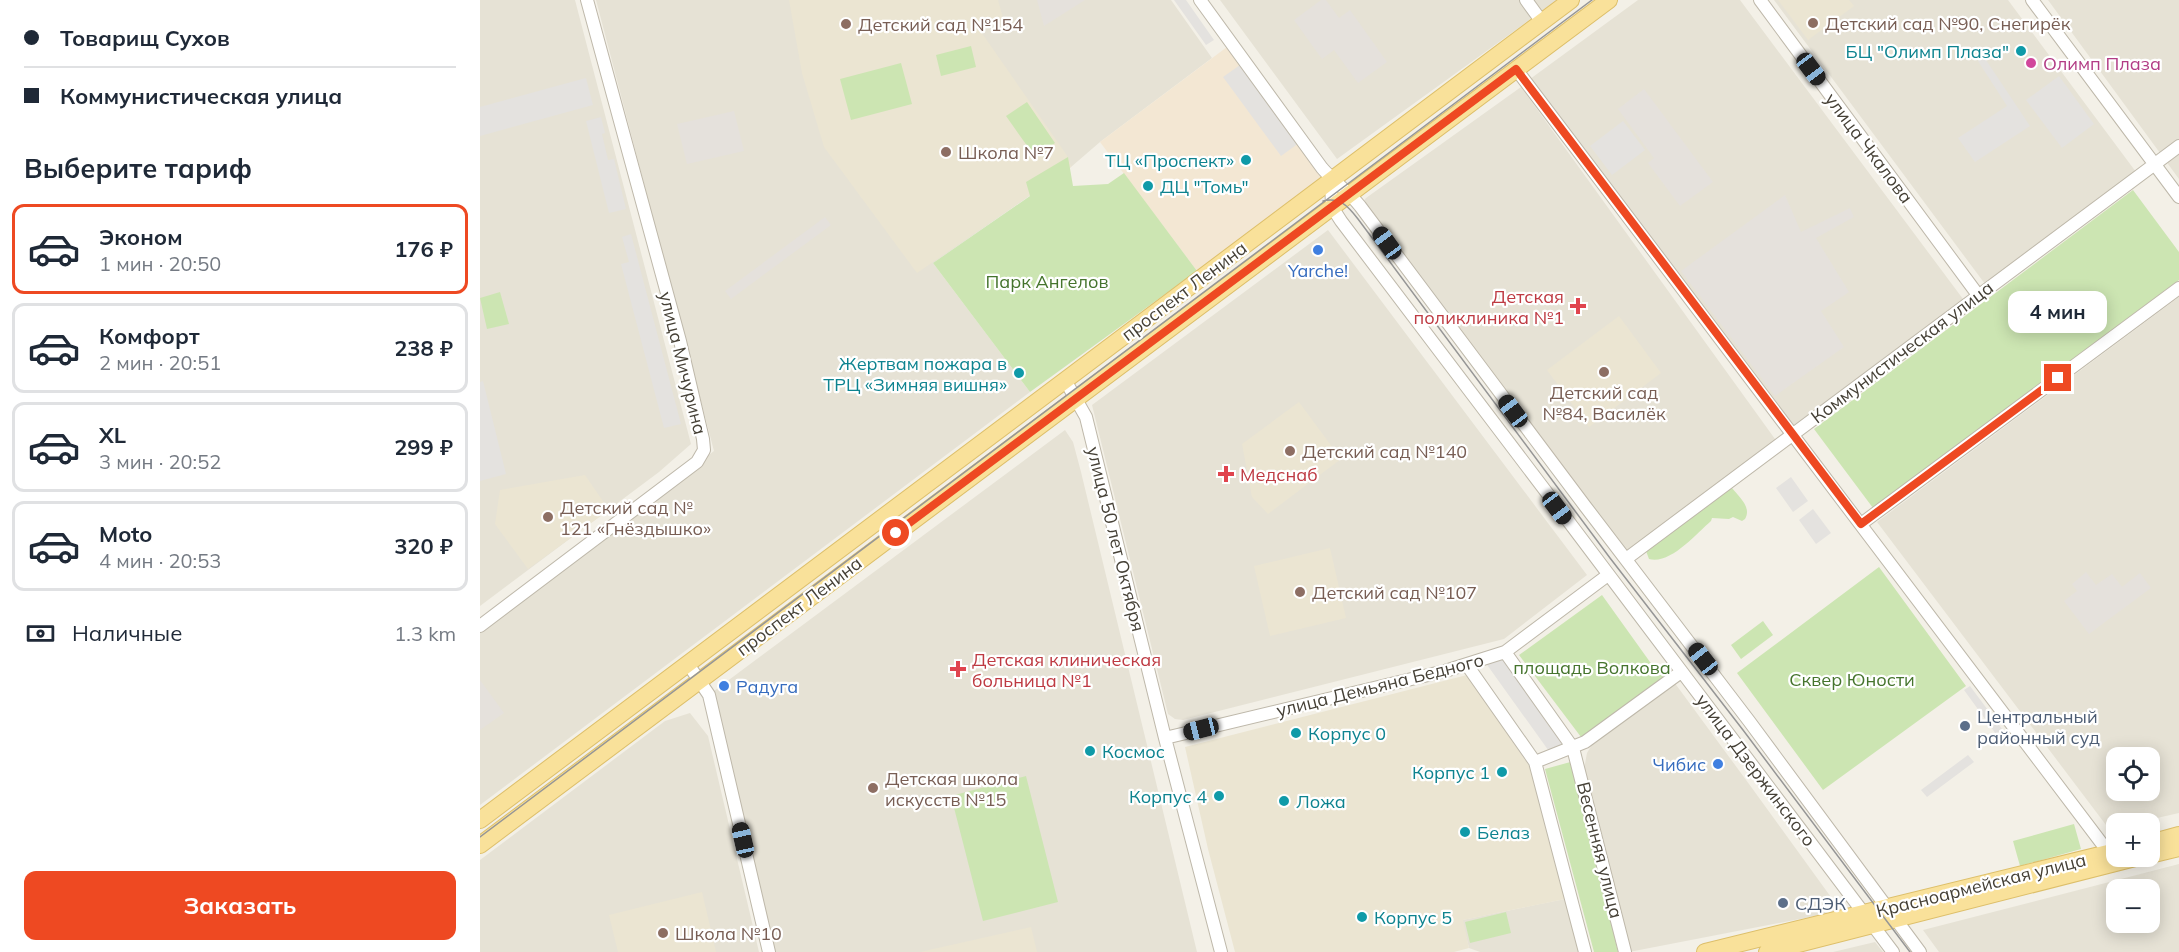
<!DOCTYPE html>
<html lang="ru">
<meta charset="utf-8">
<style>
body{margin:0;font-family:Mulish,sans-serif;background:#f6f6f7;color:#1f2937;height:100vh;display:flex;flex-direction:column;font-size:22px;white-space:nowrap}
*{box-sizing:border-box;margin:0}
p{font-size:20px;color:#747a83}
.icon{flex:none;width:33px;height:33px;fill:none;stroke:currentColor;stroke-width:2;stroke-linecap:round;stroke-linejoin:round}
.map{position:relative;flex:1;overflow:hidden}
.drawer{display:flex;flex-direction:column;background:#fff;width:480px}
.drawer>*{flex:none}
.guide{display:grid;align-content:center;height:132px;padding:0 24px;background:#fff}
.controls{position:absolute;left:1626px;top:747px;display:grid;gap:12px}
.controls a{display:grid;place-items:center;width:54px;height:54px;border-radius:12px;background:#fff;box-shadow:0 3px 15px #0003;font-size:30px}
.end{position:absolute;width:27px;height:27px;margin:-14px;border:8px solid #ee4922;background:#fff;box-shadow:0 0 0 3px #fff}
.from{border-radius:50%}
.bubble{position:absolute;height:42px;border-radius:12px;background:#fff;box-shadow:0 3px 15px #0003;font-size:20px;font-weight:700;line-height:42px;text-align:center}
.car{position:absolute;width:18px;height:36px;margin:-18px -9px;border-radius:8px;box-shadow:0 0 4px 2px #0007;background:linear-gradient(#222 24%,#8ab4d8 0 40%,#222 0 76%,#8ab4d8 0 86%,#222 0)}
.guide b{display:flex;align-items:center;gap:21px;height:57px;font-size:22px}
.guide b+b{border-top:2px solid #e0e1e3}
.guide i{width:15px;height:15px;background:#1f2937}
ul{padding:0;list-style:none}
li{display:flex;align-items:center;gap:18px;height:90px;margin:0 12px 9px;padding:0 12px;border:3px solid #e0e1e3;border-radius:12px}
li div{flex:1}
li b{display:block;font-size:22px}
li em{font-style:normal;font-weight:700}
li.active{border-color:#ee4922}
li>.icon{width:54px;height:54px;stroke-width:1.5}
h2{padding:0 24px;font-size:27px;line-height:72px}
.pay{display:flex;align-items:center;gap:15px;height:66px;padding:0 24px;font-size:22px}
.pay p{margin-inline-start:auto}
.primary-button{display:flex;gap:12px;margin-top:auto;padding:12px 24px}
.primary-button a{flex:1;height:69px;border-radius:12px;background:#ee4922;color:#fff;font-size:24px;font-weight:700;line-height:69px;text-align:center}
main{display:flex;flex:1;min-height:0}
.map>svg:first-child{display:block}
</style>
<main>
<section class="drawer">
<div class="guide">
<b><i class="from"></i>Товарищ Сухов</b>
<b><i></i>Коммунистическая улица</b>
</div>
<h2>Выберите тариф</h2>
<ul>
<li class="active"><svg class="icon" aria-label="car" viewBox="0 0 24 24"><path d="M5 17H2v-5l4-1 3-4h7l3 4 3 1v5h-3M9 17h6M6 11h13"/><circle cx="7" cy="17" r="2"/><circle cx="17" cy="17" r="2"/></svg><div><b>Эконом</b><p>1 мин · 20:50</p></div><em>176 ₽</em></li>
<li><svg class="icon" aria-label="car" viewBox="0 0 24 24"><path d="M5 17H2v-5l4-1 3-4h7l3 4 3 1v5h-3M9 17h6M6 11h13"/><circle cx="7" cy="17" r="2"/><circle cx="17" cy="17" r="2"/></svg><div><b>Комфорт</b><p>2 мин · 20:51</p></div><em>238 ₽</em></li>
<li><svg class="icon" aria-label="car" viewBox="0 0 24 24"><path d="M5 17H2v-5l4-1 3-4h7l3 4 3 1v5h-3M9 17h6M6 11h13"/><circle cx="7" cy="17" r="2"/><circle cx="17" cy="17" r="2"/></svg><div><b>XL</b><p>3 мин · 20:52</p></div><em>299 ₽</em></li>
<li><svg class="icon" aria-label="car" viewBox="0 0 24 24"><path d="M5 17H2v-5l4-1 3-4h7l3 4 3 1v5h-3M9 17h6M6 11h13"/><circle cx="7" cy="17" r="2"/><circle cx="17" cy="17" r="2"/></svg><div><b>Moto</b><p>4 мин · 20:53</p></div><em>320 ₽</em></li>
</ul>
<div class="pay"><svg class="icon" aria-label="cash" viewBox="0 0 24 24"><path d="M3 7h18v10H3z"/><circle cx="12" cy="12" r="2"/></svg>Наличные<p>1.3 km</p></div>
<div class="primary-button"><a>Заказать</a></div>
</section>
<div class="map">
<svg width="1699" height="952" viewBox="0 0 1699 952">
<rect width="100%" height="100%" fill="#f3f0e7"/>
<path fill="#e6e2d5" fill-rule="evenodd" d="M0 0H95L211 444 179 472 0 606Z
M116 0H691L732 58 620 142 591 167 453 263 550 392 0 805V631L234 451Z
M740 0H1077L857 159Z
M1158 0H1260L1483 299 1314 425 1046 82Z
M1294 0H1528L1656 172 1505 284Z
M1568 0H1699V179Z
M1041 87 1295 439 1300 443 1146 559 880 206 886 198Z
M848 230 1107 575 1024 639 703 720 695 719 688 714 612 405Z
M1699 297V813L1655 823 1636 824V828L1629 829 1397 522ZM1636 758H1670V790H1636Z
M585 430 593 442 601 472 717 952H295L234 691Z
M1194 682 1269 784 1361 911 1149 952 1104 769 1107 753 1114 741Z
M210 713 228 736 279 952H0V860L185 721Z
M1699 864V952H1459L1443 930ZM1636 890H1670V922H1636Z
M1085 899 1099 952H1000L989 948 982 920Z
M1395 942 1403 952H1353Z"/>
<path fill="#f3e7d3" d="M747 47 844 176 717 271 620 142Z"/>
<path fill="#e5e1dc" d="M557 0H605L564 26Z
M841 0H846L859 18 870 10 907 62 878 83 854 50 842 59 814 20Z
M1164 89 1233 182 1200 206 1168 163 1174 158 1138 109Z
M254 111 264 151 207 164 197 124Z
M1305 195 1321 232 1370 208 1374 217 1336 238 1369 292 1341 311 1364 347 1295 396 1201 271Z
M345 217 351 225 251 299 245 291Z
M1606 572 1616 585 1632 574 1642 587 1660 573 1671 588 1609 634 1584 601 1597 591 1592 584Z
M0 680 24 713 0 730Z"/>
<path fill="#ebe5d2" d="M309 0H518L523 18 499 29 588 157 591 167 437 273 344 147 322 73Z
M1298 0H1369L1374 6 1328 40Z
M1139 316 1181 373 1109 427 1067 370Z
M819 402 861 459 788 514 772 497 762 444Z
M105 475 129 510 48 569 15 524 20 490Z
M850 548 866 618 790 636 774 566Z
M987 675 1054 773 1085 899 983 920 989 948 974 952H755L728 849 705 747Z
M222 892 236 952H138L129 915Z
M551 927 557 952H440Z"/>
<path fill="#cce5b2" d="M491 46 496 67 461 76 456 55Z
M421 63 432 104 371 120 360 79Z
M547 102 575 143 555 157 526 116Z
M588 157 593 186 628 184 644 173 717 271 550 392 453 263 550 196 546 182Z
M1653 190 1699 252V280L1393 508 1334 429Z
M20 292 29 324 7 329 0 298Z
M1249 488H1252C1259 497 1272 507 1265 519L1262 521 1253 517 1249 519 1232 518 1231 521C1216 534 1190 565 1169 559L1166 551Z
M1399 567 1486 686 1343 790 1257 673Z
M1122 595 1170 662 1185 676 1101 737 1039 655Z
M1283 621 1293 635 1261 659 1251 645Z
M1094 761 1138 952H1114L1065 769Z
M546 776 578 902 503 921 471 796Z
M1594 824 1601 849 1540 866 1533 841Z
M1026 912 1031 933 990 943 985 922Z"/>
<path fill="#e4e2df" d="M694 0H706L734 40 726 45Z
M1504 57 1550 126 1495 162 1478 138 1527 106 1498 61Z
M760 65 819 143 801 156 743 77Z
M1579 76 1614 124 1582 148 1546 100Z
M106 78 113 105 0 136V107Z
M121 117 125 133 122 134 128 160 134 159 146 209 129 213 106 121Z
M1143 121 1165 150 1132 175 1110 146Z
M151 234 201 424 184 428 141 264 149 262 142 237Z
M3 381 26 474 0 481V382Z
M1311 477 1328 501 1313 512 1296 488Z
M1333 509 1351 533 1336 544 1319 520Z
M1022 657 1084 745 1071 754 1005 662Z
M1490 686 1522 729 1516 734 1484 690Z
M1488 755 1494 762 1447 797 1441 790Z"/>
<g fill="none" stroke-linecap="round" stroke-linejoin="round">
<defs>
<path id="minor" d="M720 0 842 168C854 182 869 192 880 206L1105 506 1269 721 1440 952
M1046 0 1062 22
M1280 0 1498 295
M1552 0 1699 197
M1036 69 1629 853
M851 179 852 207 861 221C1046 464 1229 708 1413 952
M585 380 606 417 685 738 741 952
M1381 524 1699 288
M1146 559 1699 146
M0 626 217 462 224 450 223 439 200 341 107 0
M1025 652 1093 748 1145 952
M208 664 229 695 289 952
M987 665 1055 762 1105 952
M685 738 965 671 1025 652 1128 575
M1055 762 1105 742 1201 672"/>
<path id="major" d="M0 820 1091 0
M1670 843 1699 835
M0 845 1129 0
M1670 855 1699 848
M1225 952 1636 851
M1287 952 1663 856"/>
</defs>
<use href="#minor" stroke="#beb8aa" stroke-width="14"/>
<use href="#major" stroke="#ddbf6a" stroke-width="18"/>
<use href="#minor" stroke="#fff" stroke-width="12"/>
<use href="#major" stroke="#f9e19a" stroke-width="16"/>
<path stroke="#969696" stroke-width="1.5" d="M843 201C860 197 868 206 878 219L1130 558 1263 730 1430 952
M0 837 1112 0"/>
</g>
<g fill="none" stroke-linecap="round" stroke-linejoin="round">
<path stroke="#ee4922" stroke-width="8" d="M416 533 1036 69 1381 524 1578 378"/>
</g>
<g fill="#8d6e63" stroke="#fff" stroke-width="2">
<circle cx="1333" cy="23" r="6"/>
<circle cx="366" cy="24" r="6"/>
<circle cx="466" cy="152" r="6"/>
<circle cx="1124" cy="372" r="6"/>
<circle cx="810" cy="451" r="6"/>
<circle cx="68" cy="517" r="6"/>
<circle cx="820" cy="592" r="6"/>
<circle cx="393" cy="788" r="6"/>
<circle cx="183" cy="933" r="6"/>
</g>
<g fill="#0f9aa8" stroke="#fff" stroke-width="2">
<circle cx="1541" cy="51" r="6"/>
<circle cx="766" cy="160" r="6"/>
<circle cx="668" cy="186" r="6"/>
<circle cx="539" cy="373" r="6"/>
<circle cx="816" cy="733" r="6"/>
<circle cx="610" cy="751" r="6"/>
<circle cx="1022" cy="772" r="6"/>
<circle cx="739" cy="796" r="6"/>
<circle cx="804" cy="801" r="6"/>
<circle cx="985" cy="832" r="6"/>
<circle cx="882" cy="917" r="6"/>
</g>
<circle fill="#d1479c" stroke="#fff" stroke-width="2" cx="1551" cy="63" r="6"/>
<g fill="#3f7fe0" stroke="#fff" stroke-width="2">
<circle cx="838" cy="250" r="6"/>
<circle cx="244" cy="686" r="6"/>
<circle cx="1238" cy="764" r="6"/>
</g>
<g fill="#e0444e" stroke="#fff" stroke-width="2">
<path d="M1095 297h6v6h6v6h-6v6h-6v-6h-6v-6h6z"/>
<path d="M743 465h6v6h6v6h-6v6h-6v-6h-6v-6h6z"/>
<path d="M475 660h6v6h6v6h-6v6h-6v-6h-6v-6h6z"/>
</g>
<g fill="#5c6f8a" stroke="#fff" stroke-width="2">
<circle cx="1485" cy="726" r="6"/>
<circle cx="1303" cy="903" r="6"/>
</g>
<g text-anchor="middle" dominant-baseline="central" stroke-width="4.5" stroke-linejoin="round" paint-order="stroke">
<g font-size="18" fill="#785e54" stroke="#fff" text-anchor="start">
<text x="1345" y="23">Детский сад №90, Снегирёк</text>
<text x="378" y="24">Детский сад №154</text>
<text x="478" y="152">Школа №7</text>
<text x="1124" y="392" text-anchor="middle">Детский сад<tspan x="1124" dy="21">№84, Василёк</tspan></text>
<text x="822" y="451">Детский сад №140</text>
<text x="80" y="507">Детский сад №<tspan x="80" dy="21">121 «Гнёздышко»</tspan></text>
<text x="832" y="592">Детский сад №107</text>
<text x="405" y="778">Детская школа<tspan x="405" dy="21">искусств №15</tspan></text>
<text x="195" y="933">Школа №10</text>
</g>
<g font-size="18" fill="#0d838f" stroke="#fff" text-anchor="start">
<text x="1529" y="51" text-anchor="end">БЦ "Олимп Плаза"</text>
<text x="754" y="160" text-anchor="end">ТЦ «Проспект»</text>
<text x="680" y="186">ДЦ "Томь"</text>
<text x="527" y="363" text-anchor="end">Жертвам пожара в<tspan x="527" dy="21">ТРЦ «Зимняя вишня»</tspan></text>
<text x="828" y="733">Корпус 0</text>
<text x="622" y="751">Космос</text>
<text x="1010" y="772" text-anchor="end">Корпус 1</text>
<text x="727" y="796" text-anchor="end">Корпус 4</text>
<text x="816" y="801">Ложа</text>
<text x="997" y="832">Белаз</text>
<text x="894" y="917">Корпус 5</text>
</g>
<g font-size="18" fill="#b23c85" stroke="#fff" text-anchor="start">
<text x="1563" y="63">Олимп Плаза</text>
</g>
<g font-size="18" fill="#454036" stroke="#fff">
<text transform="translate(1389 148) rotate(53)">улица Чкалова</text>
<text transform="translate(704 291) rotate(-37)">проспект Ленина</text>
<text transform="translate(1422 352) rotate(-37)">Коммунистическая улица</text>
<text transform="translate(203 363) rotate(76)">улица Мичурина</text>
<text transform="translate(636 539) rotate(76)">улица 50 лет Октября</text>
<text transform="translate(319 606) rotate(-37)">проспект Ленина</text>
<text transform="translate(900 685) rotate(-14)">улица Демьяна Бедного</text>
<text transform="translate(1276 770) rotate(53)">улица Дзержинского</text>
<text transform="translate(1120 850) rotate(76)">Весенняя улица</text>
<text transform="translate(1501 885) rotate(-14)">Красноармейская улица</text>
</g>
<g font-size="18" fill="#366cbe" stroke="#fff">
<text x="838" y="270">Yarche!</text>
<text x="256" y="686" text-anchor="start">Радуга</text>
<text x="1226" y="764" text-anchor="end">Чибис</text>
</g>
<g font-size="18" fill="#45742d" stroke="#fff">
<text x="567" y="281">Парк Ангелов</text>
<text x="1112" y="667">площадь Волкова</text>
<text x="1372" y="679">Сквер Юности</text>
</g>
<g font-size="18" fill="#be3a42" stroke="#fff" text-anchor="start">
<text x="1084" y="296" text-anchor="end">Детская<tspan x="1084" dy="21">поликлиника №1</tspan></text>
<text x="760" y="474">Медснаб</text>
<text x="492" y="659">Детская клиническая<tspan x="492" dy="21">больница №1</tspan></text>
</g>
<g font-size="18" fill="#4e5e75" stroke="#fff" text-anchor="start">
<text x="1497" y="716">Центральный<tspan x="1497" dy="21">районный суд</tspan></text>
<text x="1315" y="903">СДЭК</text>
</g>
</g>
</svg>
<div class="controls">
<a><svg class="icon" aria-label="locate" viewBox="0 0 24 24"><circle cx="12" cy="12" r="6"/><path d="M12 2v4M12 18v4M2 12h4M18 12h4"/></svg></a>
<a>+</a>
<a>−</a>
</div>
<i class="end from" style="left:416px;top:533px"></i>
<i class="end" style="left:1578px;top:378px"></i>
<div class="bubble" style="left:1528px;top:291px;width:99px">4 мин</div>
<i class="car" style="left:1331px;top:69px;rotate:143deg"></i>
<i class="car" style="left:907px;top:243px;rotate:324deg"></i>
<i class="car" style="left:1033px;top:411px;rotate:323deg"></i>
<i class="car" style="left:1077px;top:508px;rotate:143deg"></i>
<i class="car" style="left:1223px;top:659px;rotate:322deg"></i>
<i class="car" style="left:721px;top:729px;rotate:256deg"></i>
<i class="car" style="left:263px;top:840px;rotate:347deg"></i>
</div>
</main>
